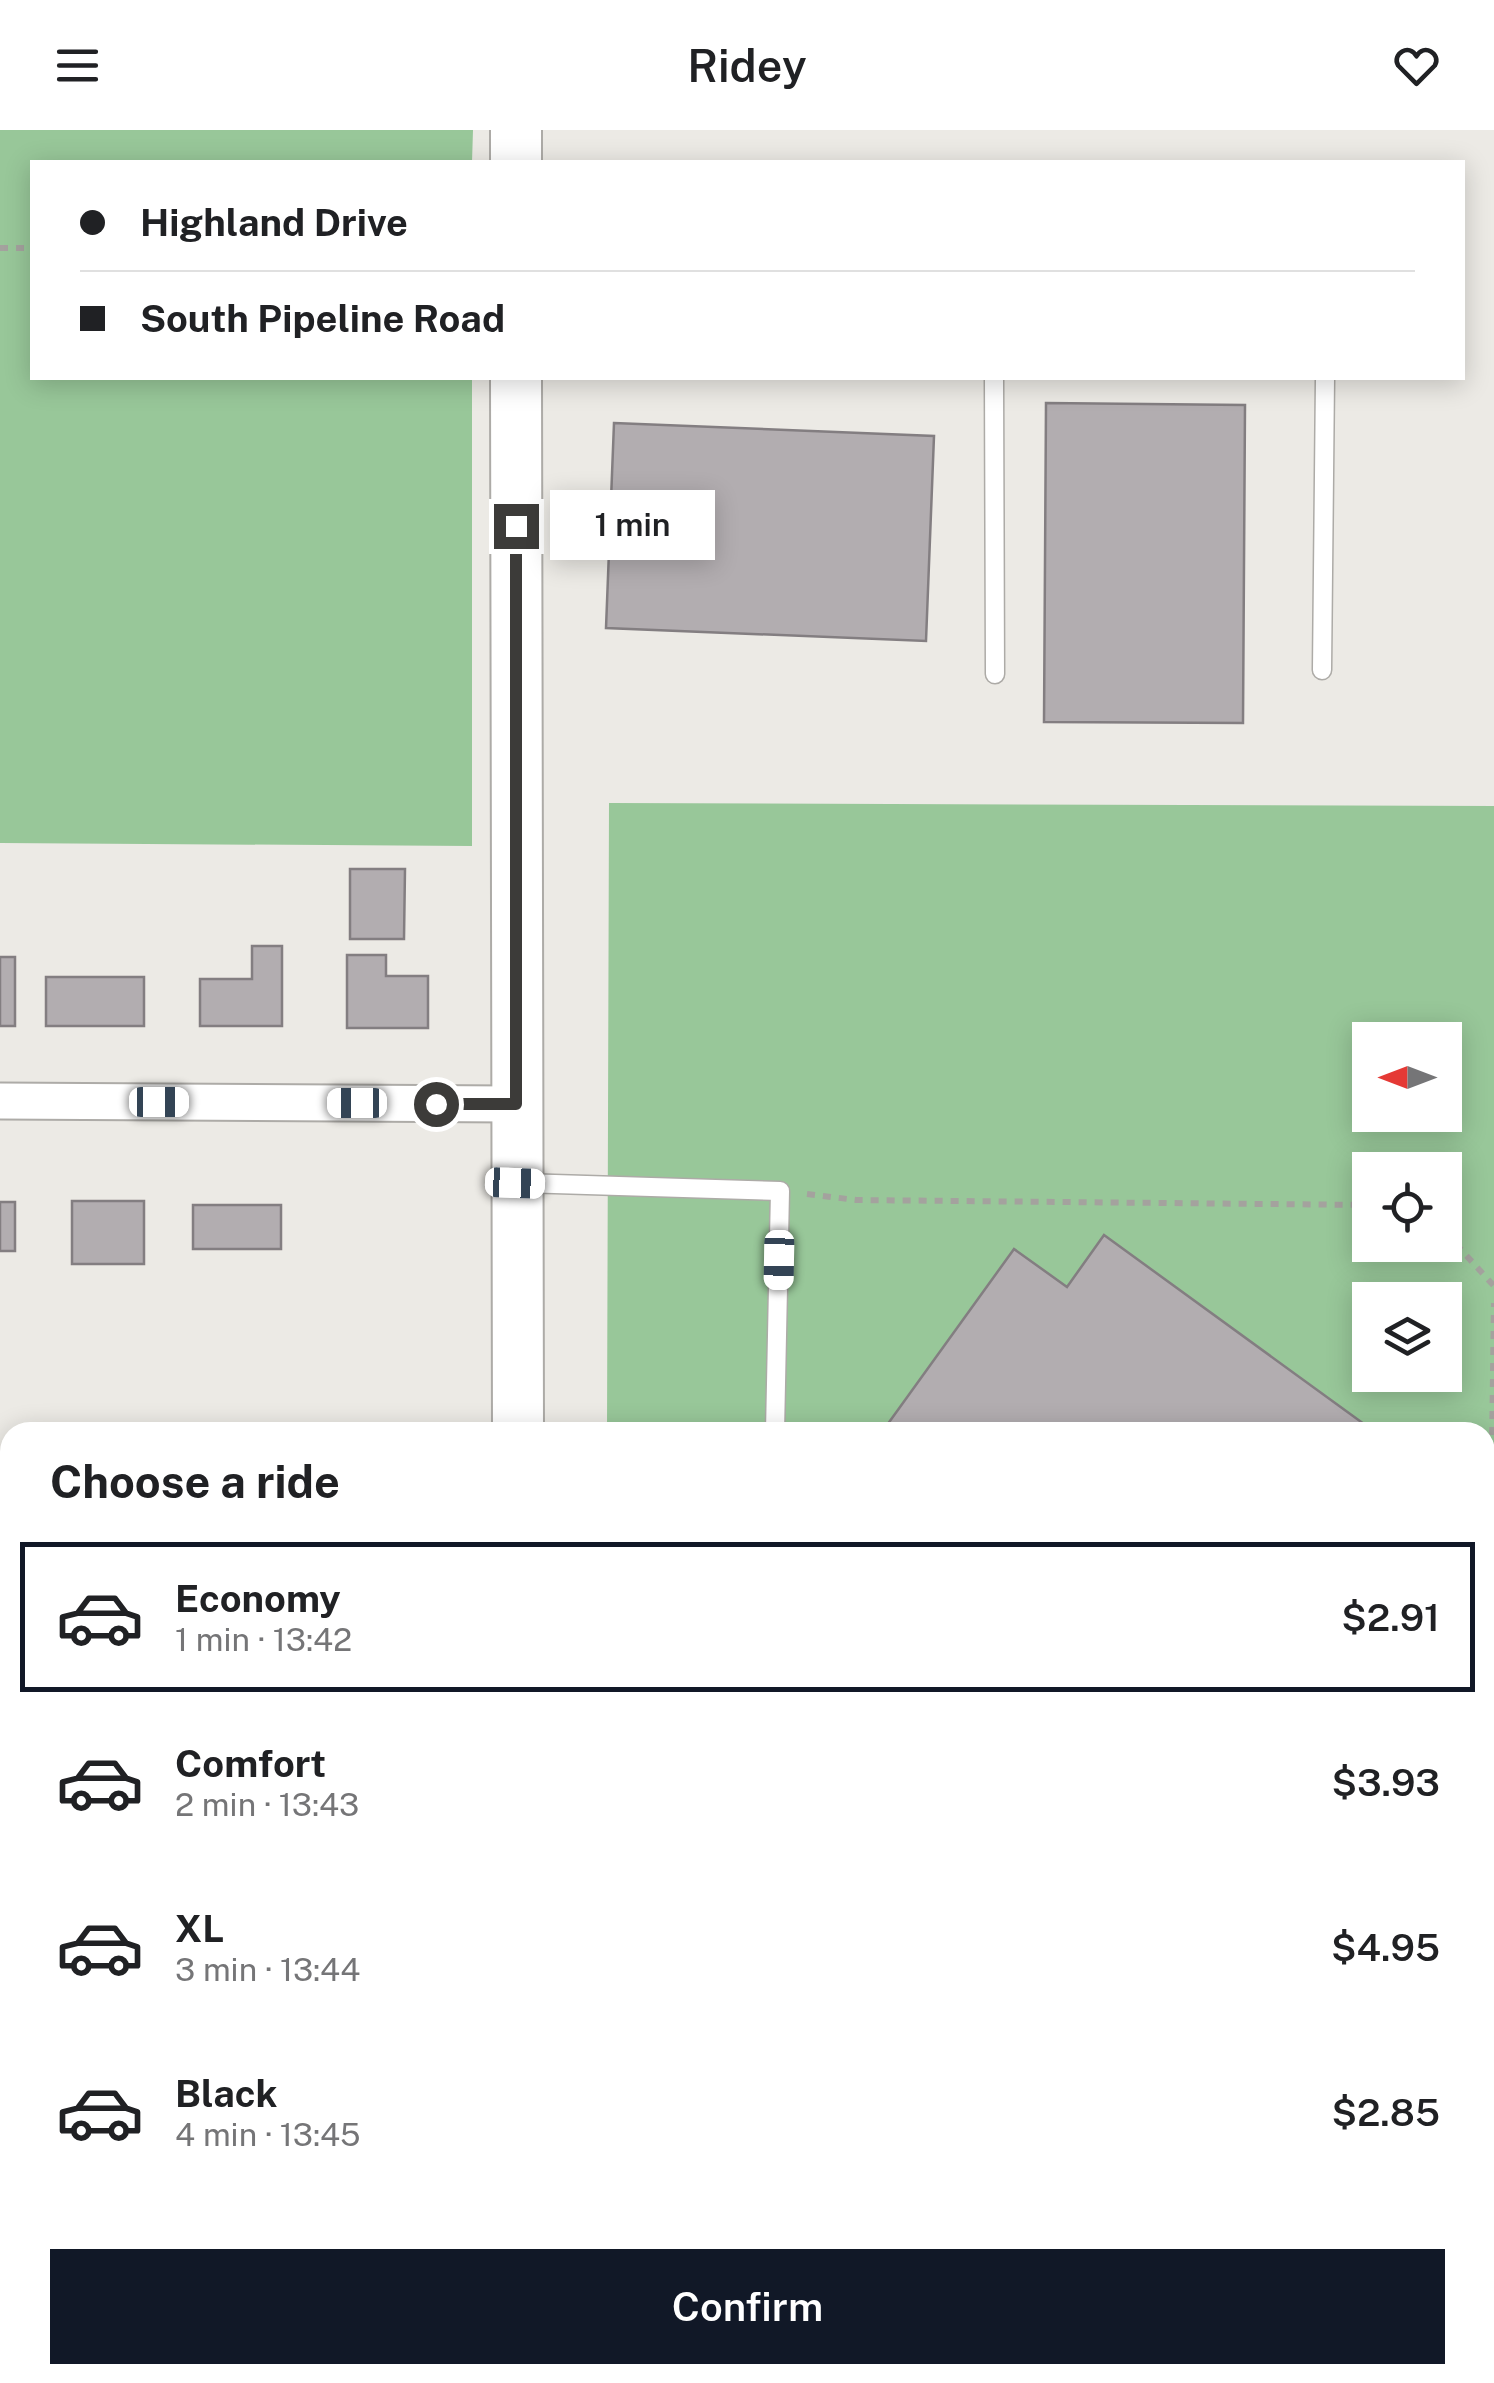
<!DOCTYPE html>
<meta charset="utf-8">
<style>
body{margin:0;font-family:"Public Sans",sans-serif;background:#f2f2f2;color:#202124;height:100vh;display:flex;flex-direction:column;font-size:38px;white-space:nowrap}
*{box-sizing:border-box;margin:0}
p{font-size:32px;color:#757577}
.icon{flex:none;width:55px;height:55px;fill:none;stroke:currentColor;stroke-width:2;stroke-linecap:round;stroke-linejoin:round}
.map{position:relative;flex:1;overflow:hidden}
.panel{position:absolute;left:0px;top:1292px;width:1495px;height:962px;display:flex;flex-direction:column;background:#fff;border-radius:30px 30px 0 0;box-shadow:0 5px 25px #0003}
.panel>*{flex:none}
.banner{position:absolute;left:30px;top:30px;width:1435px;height:220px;border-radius:0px;box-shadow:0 5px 25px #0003;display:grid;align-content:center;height:220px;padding:0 50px;background:#fff}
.needle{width:65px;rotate:270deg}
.buttons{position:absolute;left:1352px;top:892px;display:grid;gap:20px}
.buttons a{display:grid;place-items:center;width:110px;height:110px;border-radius:0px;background:#fff;box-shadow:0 5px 25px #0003;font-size:50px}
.end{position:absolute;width:45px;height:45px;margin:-22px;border:12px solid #3c3b39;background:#fff;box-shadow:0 0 0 5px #fff}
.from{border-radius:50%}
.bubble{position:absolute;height:70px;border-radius:0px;background:#fff;box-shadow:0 5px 25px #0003;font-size:32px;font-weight:600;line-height:70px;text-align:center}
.car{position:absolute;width:30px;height:60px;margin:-30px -15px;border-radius:12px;box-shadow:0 0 8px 2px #0007;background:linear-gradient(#fff 24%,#345 0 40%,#fff 0 76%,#345 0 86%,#fff 0)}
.banner b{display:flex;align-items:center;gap:35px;height:95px;font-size:38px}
.banner b+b{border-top:2px solid #e0e0e0}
.banner i{width:25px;height:25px;background:#202124}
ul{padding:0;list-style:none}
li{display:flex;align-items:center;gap:30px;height:150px;margin:0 20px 15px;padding:0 30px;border:5px solid transparent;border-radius:0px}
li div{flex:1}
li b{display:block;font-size:38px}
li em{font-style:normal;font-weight:600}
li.on{border-color:#111827}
li>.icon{width:90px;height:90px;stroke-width:1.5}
h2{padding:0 50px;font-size:45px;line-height:120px}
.cta{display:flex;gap:20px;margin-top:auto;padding:20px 50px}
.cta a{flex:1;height:115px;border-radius:0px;background:#111827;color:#fff;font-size:40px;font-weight:600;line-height:115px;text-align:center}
header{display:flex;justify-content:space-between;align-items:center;height:130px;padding:0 50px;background:#fff;font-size:45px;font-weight:600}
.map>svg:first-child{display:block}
</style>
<header><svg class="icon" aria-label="menu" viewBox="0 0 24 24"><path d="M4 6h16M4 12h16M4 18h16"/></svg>Ridey<svg class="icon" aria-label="heart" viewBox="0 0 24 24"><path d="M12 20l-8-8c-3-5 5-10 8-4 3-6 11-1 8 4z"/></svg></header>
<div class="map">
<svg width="1494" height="2253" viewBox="0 0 1494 2253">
<rect width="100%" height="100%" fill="#eceae5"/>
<path fill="#98c799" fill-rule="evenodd" d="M0 0H473L472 32H32V248H472V716L0 713Z
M609 673 1494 676V2253H1372L1370 2245H1485V1302H607ZM1370 910H1445V985H1370ZM1370 1040H1445V1115H1370ZM1370 1170H1445V1245H1370Z"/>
<path fill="#b2adb0" stroke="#837e81" stroke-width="2.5" d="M1046 273 1245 275 1243 593 1044 592Z
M614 293 934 306 926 511 606 498Z
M350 739H405L404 809H350Z
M252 816H282V896H200V849H252Z
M347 825H386V846H428V898H347Z
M0 827H15V896H0Z
M46 847H144V896H46Z
M72 1071H144V1134H72Z
M0 1072H15V1121H0Z
M193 1075H281V1119H193Z
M1104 1105 1375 1302H882L1014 1119 1067 1157Z
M0 1892H10V1952H0Z
M0 2103H10V2245H94V2253H0Z
M542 2245H917V2253H542Z"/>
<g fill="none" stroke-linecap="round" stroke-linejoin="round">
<defs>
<path id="lane" d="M994 248 995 544
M1322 540 1325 248
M522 1053 780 1061 775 1302
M1485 1887 1494 1987
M979 2253V2245
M1101 2253 1102 2245"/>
<path id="street" d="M0 971 516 974
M0 1502H10
M213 2253V2245"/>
<path id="secondary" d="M516 32V0
M516 248 518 1302
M0 2016H10
M1337 2245 1341 2253"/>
</defs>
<use href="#lane" stroke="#adaba7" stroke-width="21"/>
<use href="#street" stroke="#adaba7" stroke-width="39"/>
<use href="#secondary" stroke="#adaba7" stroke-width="54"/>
<path stroke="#a4a29e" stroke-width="6" stroke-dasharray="8 8" stroke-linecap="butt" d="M0 118H32
M807 1064 856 1070 1370 1075
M1445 1102 1494 1156
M1487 1814 1494 1837
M1485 1817 1494 1173"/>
<use href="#lane" stroke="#fff" stroke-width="18"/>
<use href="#street" stroke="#fff" stroke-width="35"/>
<use href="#secondary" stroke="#fff" stroke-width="50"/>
</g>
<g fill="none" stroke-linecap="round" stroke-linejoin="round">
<path stroke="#3c3b39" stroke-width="12" d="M436 974H516V396"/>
</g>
</svg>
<div class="buttons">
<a><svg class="needle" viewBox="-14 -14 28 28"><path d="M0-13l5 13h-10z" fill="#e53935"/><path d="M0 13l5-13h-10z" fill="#757577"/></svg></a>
<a><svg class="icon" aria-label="locate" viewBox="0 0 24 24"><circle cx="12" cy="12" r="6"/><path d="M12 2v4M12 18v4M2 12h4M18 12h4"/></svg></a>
<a><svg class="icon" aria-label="layers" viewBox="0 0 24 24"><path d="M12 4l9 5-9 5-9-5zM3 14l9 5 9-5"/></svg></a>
</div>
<i class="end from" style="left:436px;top:974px"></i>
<i class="end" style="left:516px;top:396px"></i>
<div class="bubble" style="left:550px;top:360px;width:165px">1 min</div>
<i class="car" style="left:159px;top:972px;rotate:90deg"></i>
<i class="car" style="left:357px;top:973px;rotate:270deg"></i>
<i class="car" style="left:515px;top:1053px;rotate:92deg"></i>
<i class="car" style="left:779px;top:1130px;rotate:181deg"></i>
<div class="banner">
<b><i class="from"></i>Highland Drive</b>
<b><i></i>South Pipeline Road</b>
</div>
<section class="panel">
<h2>Choose a ride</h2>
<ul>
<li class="on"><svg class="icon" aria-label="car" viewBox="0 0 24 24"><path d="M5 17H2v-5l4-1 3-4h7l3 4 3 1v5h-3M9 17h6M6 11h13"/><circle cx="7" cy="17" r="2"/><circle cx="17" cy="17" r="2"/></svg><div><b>Economy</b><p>1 min · 13:42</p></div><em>$2.91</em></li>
<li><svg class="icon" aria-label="car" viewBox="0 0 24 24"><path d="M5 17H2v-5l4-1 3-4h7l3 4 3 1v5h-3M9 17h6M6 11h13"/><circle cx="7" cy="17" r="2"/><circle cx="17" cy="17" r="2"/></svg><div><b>Comfort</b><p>2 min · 13:43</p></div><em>$3.93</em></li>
<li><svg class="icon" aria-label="car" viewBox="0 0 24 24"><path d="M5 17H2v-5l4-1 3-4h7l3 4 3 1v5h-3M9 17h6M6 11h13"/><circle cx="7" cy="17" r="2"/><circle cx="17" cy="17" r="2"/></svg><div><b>XL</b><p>3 min · 13:44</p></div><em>$4.95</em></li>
<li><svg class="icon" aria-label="car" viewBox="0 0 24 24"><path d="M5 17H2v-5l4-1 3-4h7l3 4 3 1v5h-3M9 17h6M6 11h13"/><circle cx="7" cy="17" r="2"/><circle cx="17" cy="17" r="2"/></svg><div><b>Black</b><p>4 min · 13:45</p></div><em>$2.85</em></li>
</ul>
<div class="cta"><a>Confirm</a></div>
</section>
</div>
